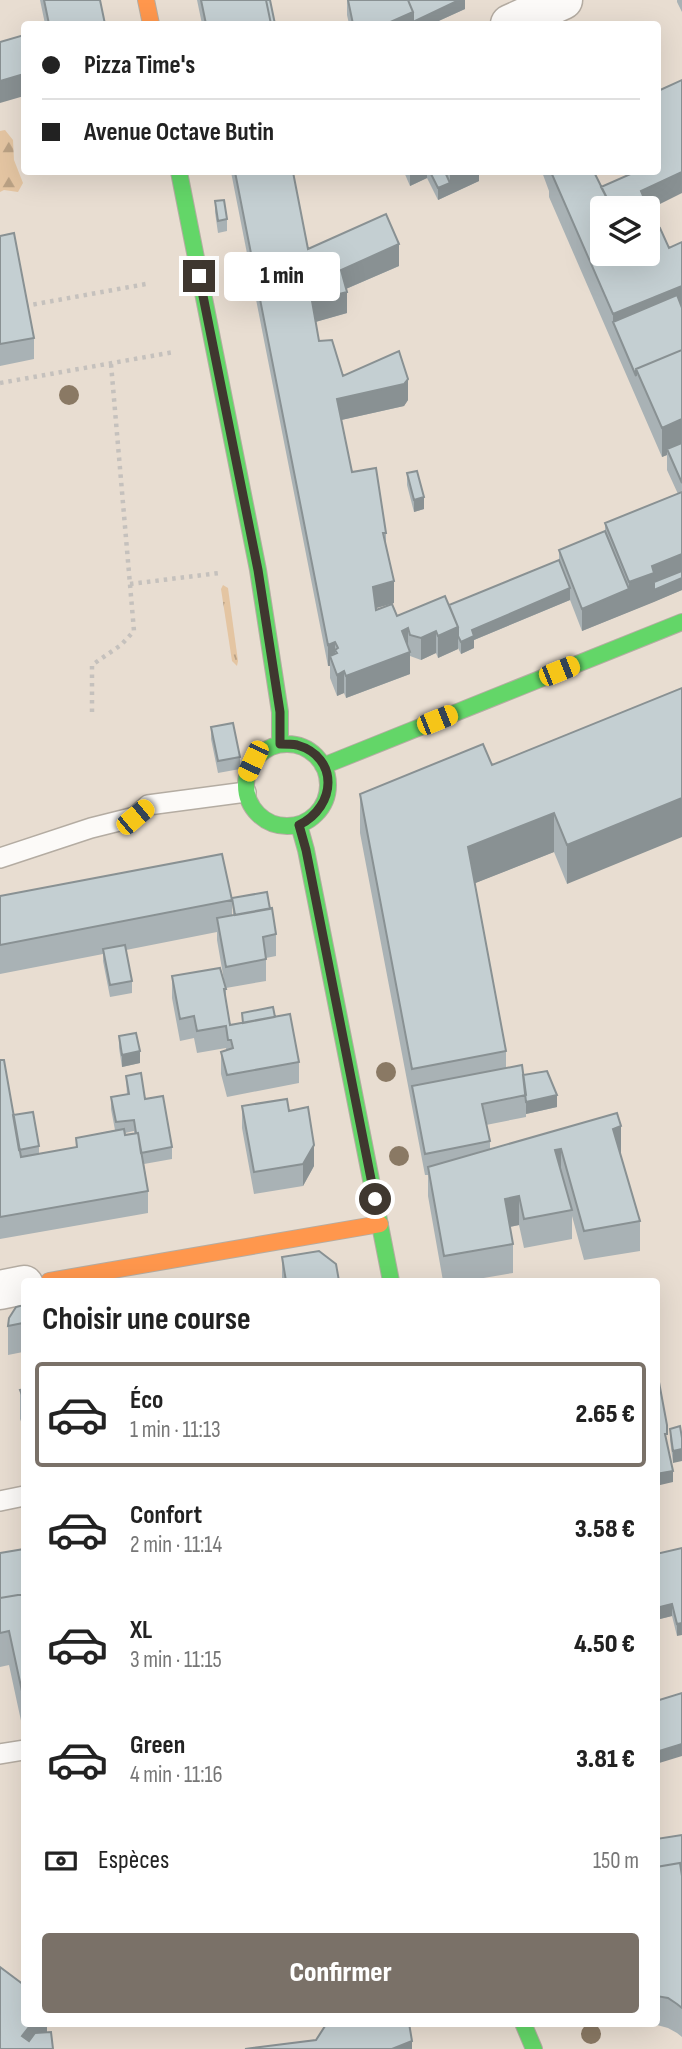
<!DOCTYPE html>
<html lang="fr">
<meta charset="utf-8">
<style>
body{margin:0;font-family:"Sofia Sans Condensed",sans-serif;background:#f6f6f6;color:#222;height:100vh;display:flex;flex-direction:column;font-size:26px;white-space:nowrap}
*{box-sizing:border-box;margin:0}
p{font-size:23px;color:#767676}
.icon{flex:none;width:38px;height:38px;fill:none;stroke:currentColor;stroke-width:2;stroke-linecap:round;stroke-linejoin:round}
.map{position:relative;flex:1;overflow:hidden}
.side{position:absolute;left:21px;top:1278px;width:639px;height:749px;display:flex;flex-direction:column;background:#fff;border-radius:7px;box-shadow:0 7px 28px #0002}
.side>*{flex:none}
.hud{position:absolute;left:21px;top:21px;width:640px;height:154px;border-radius:7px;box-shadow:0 7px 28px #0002;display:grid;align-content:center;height:154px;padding:0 21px;background:#fff}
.controls{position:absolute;left:590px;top:196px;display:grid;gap:14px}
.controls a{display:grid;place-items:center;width:70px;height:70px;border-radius:7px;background:#fff;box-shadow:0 7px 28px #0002;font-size:35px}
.end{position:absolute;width:32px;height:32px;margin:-16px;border:9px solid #3f372f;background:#fff;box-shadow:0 0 0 4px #fff}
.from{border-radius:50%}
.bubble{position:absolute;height:49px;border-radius:7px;background:#fff;box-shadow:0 7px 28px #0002;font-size:23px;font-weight:800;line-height:49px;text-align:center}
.car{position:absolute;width:21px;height:42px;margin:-21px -10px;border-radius:9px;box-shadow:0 0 5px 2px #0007;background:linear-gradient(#f5c518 24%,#345 0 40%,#f5c518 0 76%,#345 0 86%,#f5c518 0)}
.hud b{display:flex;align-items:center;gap:24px;height:66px;font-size:26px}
.hud b+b{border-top:2px solid #e0e0e0}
.hud i{width:18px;height:18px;background:#222}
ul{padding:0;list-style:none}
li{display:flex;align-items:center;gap:21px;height:105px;margin:0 14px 10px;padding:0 7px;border:4px solid transparent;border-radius:7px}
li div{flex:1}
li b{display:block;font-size:26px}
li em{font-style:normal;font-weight:800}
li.active{border-color:#7a7168}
li>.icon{width:63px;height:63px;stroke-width:1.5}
h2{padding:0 21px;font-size:32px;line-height:84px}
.pay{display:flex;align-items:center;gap:18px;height:77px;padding:0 21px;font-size:26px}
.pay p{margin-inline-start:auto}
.cta{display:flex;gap:14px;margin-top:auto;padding:14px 21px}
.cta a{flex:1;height:80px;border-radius:7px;background:#7a7168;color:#fff;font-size:28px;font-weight:800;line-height:80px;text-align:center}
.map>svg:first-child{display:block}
</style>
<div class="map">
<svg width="682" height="2049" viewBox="0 0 682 2049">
<defs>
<pattern id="grass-tufts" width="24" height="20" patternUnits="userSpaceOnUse" patternTransform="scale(1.75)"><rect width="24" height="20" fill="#e4c5a2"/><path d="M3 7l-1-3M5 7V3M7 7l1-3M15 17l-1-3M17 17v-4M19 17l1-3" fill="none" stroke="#baa184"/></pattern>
<pattern id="forest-firs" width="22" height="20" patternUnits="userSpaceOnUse" patternTransform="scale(1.75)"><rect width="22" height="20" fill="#e4c5a2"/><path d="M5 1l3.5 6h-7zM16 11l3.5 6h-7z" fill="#baa184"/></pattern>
</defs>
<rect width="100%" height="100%" fill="#e8ddd1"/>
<path fill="url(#grass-tufts)" d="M223 585 228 588 238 661 237 666 232 661 221 589Z"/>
<path fill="url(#forest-firs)" d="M5 130 13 140 14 160 23 183 18 192 4 190 0 192V131Z"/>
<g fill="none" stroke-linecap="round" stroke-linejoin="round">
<defs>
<path id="lane" d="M0 858 91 828 135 817 148 805 246 792
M0 1501 24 1496
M0 1754 24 1750"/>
<path id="street" d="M510 24 563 0
M0 1290 24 1285"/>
<path id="fast" d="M179 172 258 570 280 712V744
M246 785a41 41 0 1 1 82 0a41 41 0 1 1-82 0Z
M323 766 682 622
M299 825 306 850 391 1281
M523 2023 534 2049"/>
<path id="slow" d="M146 0 151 24
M49 1281 380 1224"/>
</defs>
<use href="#lane" stroke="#b4aca2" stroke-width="22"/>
<use href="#street" stroke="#b4aca2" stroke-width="41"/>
<use href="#fast" stroke="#b4aca2" stroke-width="18"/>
<use href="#slow" stroke="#b4aca2" stroke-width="18"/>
<path stroke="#c5c1bd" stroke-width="4.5" stroke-dasharray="3.5 5" stroke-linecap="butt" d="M25 306 146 284
M0 383 174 352
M130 584 219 573
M92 712V665L121 645 134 631 111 364"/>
<use href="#lane" stroke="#fcfaf8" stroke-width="19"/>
<use href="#street" stroke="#fcfaf8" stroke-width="38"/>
<use href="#fast" stroke="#63d668" stroke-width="16"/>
<use href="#slow" stroke="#ff974d" stroke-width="16"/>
</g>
<g fill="#8a7964">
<circle cx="69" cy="395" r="10"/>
<circle cx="386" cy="1072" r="10"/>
<circle cx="399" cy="1156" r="10"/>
<circle cx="591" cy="2034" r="10"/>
</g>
<path fill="#a9b2b5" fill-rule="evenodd" d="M40 0H100L105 24H45Z
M197 0H270L275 24H202Z
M347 0H465V9L432 24H349L347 15Z
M677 0H682V12L677 2Z
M231 172H293L308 249 399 266 346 289 347 313 315 322 319 341 343 376 408 400 404 406 341 420 352 472 386 533V548L394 603 376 608V610L397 616 449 605 559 560V550L605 531V523L678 494 667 470V455L662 457 549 197V191L542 172H594L601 187 629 175 627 172H658L649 209 657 229 669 248 682 242V590L582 631 570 600 474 640V648L461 654 458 648V649L438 658 436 653 421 660 410 656V655V674L346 698 344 693 337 696 330 678V666H328Z
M404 172H479V181L438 200 427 178 410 186Z
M215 201 227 219V231L218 233 215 212Z
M0 236 34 338V359L0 366Z
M407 473 424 509 414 512 407 485Z
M682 688 567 884 554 852 475 883 506 1051V1068L523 1075 557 1107 526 1114V1117L486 1125 490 1141V1149L617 1113 621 1156 640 1221V1251L584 1260 572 1216V1239L524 1248 519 1225 510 1227 513 1244V1273L466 1281H443L428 1196V1175H425L360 833V794L492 765Z
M211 727 240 757V769L218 773 211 739Z
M0 896 232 900V916L233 915 232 898 270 909 276 934V956L266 958V981L226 988V1004L230 1025 242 1023V1013L275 1017 299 1062V1083L227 1097 221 1074V1052L226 1050V1048L197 1053 194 1038 180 1041 172 998V976L225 986 217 940V932L126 950 132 981V993L110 997 103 961V954L0 974Z
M119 1036 140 1063 122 1067 119 1048Z
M0 1060 13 1115 39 1146V1154L76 1147V1138L115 1130 111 1109V1097L127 1095 126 1076 145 1099 172 1147V1159L144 1164 148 1191V1213L0 1239ZM134 1131V1134L125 1135V1133Z
M242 1106 289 1111 314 1166 303 1186 254 1194 242 1128Z
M282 1257 339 1281H282Z
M24 1305V1362L23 1352 8 1355V1326Z
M24 1389V1429L20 1419V1390Z
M680 1426 673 1463 670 1440V1429Z
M682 1548 677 1636 672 1616 656 1620V1554Z
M24 1549V1730H23L9 1665 0 1667V1553Z
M682 1835V2037L677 2033 668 2028 657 2025 641 2026 640 2023H656V1839Z"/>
<path fill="#899193" d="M459 0H465V9L432 24H413V22Z
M413 12V24H386Z
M24 74V96L0 103V81Z
M415 172H427V178L410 186V174Z
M452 172H479V181L438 200V188L450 183V173Z
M682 172V193L648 210 641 191Z
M399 244V266L341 291V270Z
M682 286V315L613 322V314Z
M347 292V313L312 323V301Z
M408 379V400L404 406 337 421V399Z
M682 419V449H667V455L662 457V428Z
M424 497V509L414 512V500Z
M682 554V590L654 602V590V602L582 631V609L629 589V582L652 566Z
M394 581V603L373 609V587Z
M570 588V600L474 640V648L461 654V642L472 630Z
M458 627V649L438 658V636Z
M408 628V650L402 631Z
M436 631V653L421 660V638Z
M335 642V664L330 656V666H328V645Z
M410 652V674L346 698V676Z
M344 671V693L337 696V675Z
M682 798V837L567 884V845Z
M554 813V852L468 886V847Z
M140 1051V1063L122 1067V1055Z
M557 1095V1107L526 1114V1102Z
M621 1126V1155L613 1158V1129Z
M314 1145V1166L303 1186V1164Z
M561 1149V1178L555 1150Z
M519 1196V1225L505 1228V1199Z
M682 1449V1461L673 1463V1451Z
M673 1471V1482L656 1486V1474Z
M672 1604V1616L656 1620V1608Z
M682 1623V1635L677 1636V1624Z
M682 1744V1756L656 1764V1752Z
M32 2023H47V2041L22 2049V2036Z
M412 2041V2049H392Z"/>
<path fill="#c4cfd2" stroke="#899193" stroke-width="2" d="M44 0H100L105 24H49Z
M201 0H266L271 24H206Z
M266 0H270L275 24H271Z
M348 0H408L413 12 386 24H353Z
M408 0H459L413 22V12Z
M24 35V74L0 81V42Z
M682 80V172L641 191 657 229 648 233V208H612L601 187 633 173 632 172H658V91Z
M235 172H293L308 249 386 214 399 244 341 270 347 292 312 301 319 341 332 340 343 376 399 351 408 379 404 384 337 399 352 472 376 468 386 533H383L394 581 373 587 376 610 392 604 397 616 445 596 458 627 438 636 436 631 421 638 410 635 408 628 402 631 410 652 346 676 344 671 337 675 330 656 337 653 335 650 338 648 335 642 328 645Z
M430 172H445L450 183 438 188Z
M551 172H594L612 208H602V254H648V233L660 228 669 248 682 242V286L613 314Z
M224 200 227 219 218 221 215 201Z
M14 233 34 338 0 344V236Z
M677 295 682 308V350L636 369V376L613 322Z
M682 350V419L662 428 636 369Z
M682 443V483L667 449Z
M417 471 424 497 414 500 407 473Z
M682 492V554L652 566 654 573 629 582 605 523Z
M605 531 629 589 582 609 559 550Z
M559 560 570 588 472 630 474 636 461 642 458 636V627L449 605Z
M682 571V578L654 590V582Z
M682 688V798L567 845 554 813 468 847 506 1051 412 1069 360 794 483 744 492 765Z
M233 723 240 757 218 761 211 727Z
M222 854 232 900 0 945V896Z
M267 892 270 909 235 915 232 898Z
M272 908 276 934 263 937 266 959 226 967 217 918Z
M125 945 132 981 110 985 103 949Z
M220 968 226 989H224L230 1025 290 1014 299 1062 227 1075 221 1052 233 1048 231 1040H228L226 1026 197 1031 194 1016 180 1019 172 976Z
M273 1007 275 1017 243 1023 242 1013Z
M136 1033 140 1051 122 1055 119 1036Z
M0 1060H4L21 1157 77 1147 76 1138 124 1129 125 1135 138 1133 148 1191 0 1217Z
M522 1065 526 1095 482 1104 490 1141 425 1154 412 1086Z
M547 1071 557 1095 526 1102 523 1075Z
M141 1073 145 1099 163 1096 172 1147 141 1153 138 1133H136L134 1120 116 1122 111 1097 129 1094 126 1076Z
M287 1099 289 1111 308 1107 314 1145 303 1164 254 1172 242 1106Z
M33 1112 39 1146 19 1150 13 1115Z
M617 1113 621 1126 613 1129 640 1221 584 1231 561 1149 555 1150 572 1210 524 1219 519 1196 505 1199 513 1244 444 1256 428 1167Z
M319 1251 336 1264 339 1281H286L282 1257Z
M24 1305V1333L23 1323 8 1326 9 1318 16 1307Z
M656 1366 667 1425V1434H665L673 1471 656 1474Z
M24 1389V1400L20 1390Z
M680 1426 682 1438V1449L673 1451 670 1429Z
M682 1548V1623L677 1624 672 1604 656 1608V1554Z
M24 1549V1594L0 1598V1553Z
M24 1594V1696H23L9 1631 0 1633V1598Z
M682 1693V1744L656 1752V1701Z
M682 1835V1876L680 1863 656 1867V1839Z
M680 1863 682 1876V2008L677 2004 668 1998 656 1996V1867Z
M0 1967 24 1985V2023H32L22 2036 29 2041 35 2033 51 2032 53 2049H0Z
M327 2023H409L412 2041 392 2049H245L316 2040Z"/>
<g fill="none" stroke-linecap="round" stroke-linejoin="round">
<path stroke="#3f372f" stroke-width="9" d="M199 276 258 570 280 712V744C285 744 292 744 297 745 339 757 337 806 299 825L306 850 375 1199"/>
</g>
</svg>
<div class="controls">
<a><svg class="icon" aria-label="layers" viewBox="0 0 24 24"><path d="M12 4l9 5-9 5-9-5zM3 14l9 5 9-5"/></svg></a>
</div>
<i class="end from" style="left:375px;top:1199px"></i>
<i class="end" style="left:199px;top:276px"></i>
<div class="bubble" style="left:224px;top:252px;width:116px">1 min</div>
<i class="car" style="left:559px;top:671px;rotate:68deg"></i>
<i class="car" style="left:437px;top:720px;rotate:68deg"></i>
<i class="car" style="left:253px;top:761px;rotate:205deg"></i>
<i class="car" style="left:135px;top:817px;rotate:50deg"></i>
<div class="hud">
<b><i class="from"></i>Pizza Time's</b>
<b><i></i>Avenue Octave Butin</b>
</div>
<section class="side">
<h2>Choisir une course</h2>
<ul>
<li class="active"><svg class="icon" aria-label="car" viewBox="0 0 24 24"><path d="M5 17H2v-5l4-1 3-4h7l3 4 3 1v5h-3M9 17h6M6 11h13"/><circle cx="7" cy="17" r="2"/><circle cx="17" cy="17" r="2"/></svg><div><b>Éco</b><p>1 min · 11:13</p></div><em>2.65 €</em></li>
<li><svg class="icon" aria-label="car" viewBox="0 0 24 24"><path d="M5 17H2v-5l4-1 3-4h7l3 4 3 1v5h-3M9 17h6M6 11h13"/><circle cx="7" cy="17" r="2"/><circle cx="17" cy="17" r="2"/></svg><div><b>Confort</b><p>2 min · 11:14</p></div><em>3.58 €</em></li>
<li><svg class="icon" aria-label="car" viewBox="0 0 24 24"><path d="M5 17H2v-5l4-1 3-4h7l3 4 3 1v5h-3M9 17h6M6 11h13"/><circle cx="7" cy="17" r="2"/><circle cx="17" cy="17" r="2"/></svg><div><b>XL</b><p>3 min · 11:15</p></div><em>4.50 €</em></li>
<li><svg class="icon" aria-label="car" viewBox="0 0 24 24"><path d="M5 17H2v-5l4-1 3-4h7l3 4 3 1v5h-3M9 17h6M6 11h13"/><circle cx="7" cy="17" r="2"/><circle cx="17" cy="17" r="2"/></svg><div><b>Green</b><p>4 min · 11:16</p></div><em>3.81 €</em></li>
</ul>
<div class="pay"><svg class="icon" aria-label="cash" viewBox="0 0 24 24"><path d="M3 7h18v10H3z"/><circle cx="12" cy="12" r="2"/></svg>Espèces<p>150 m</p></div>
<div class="cta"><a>Confirmer</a></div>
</section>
</div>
